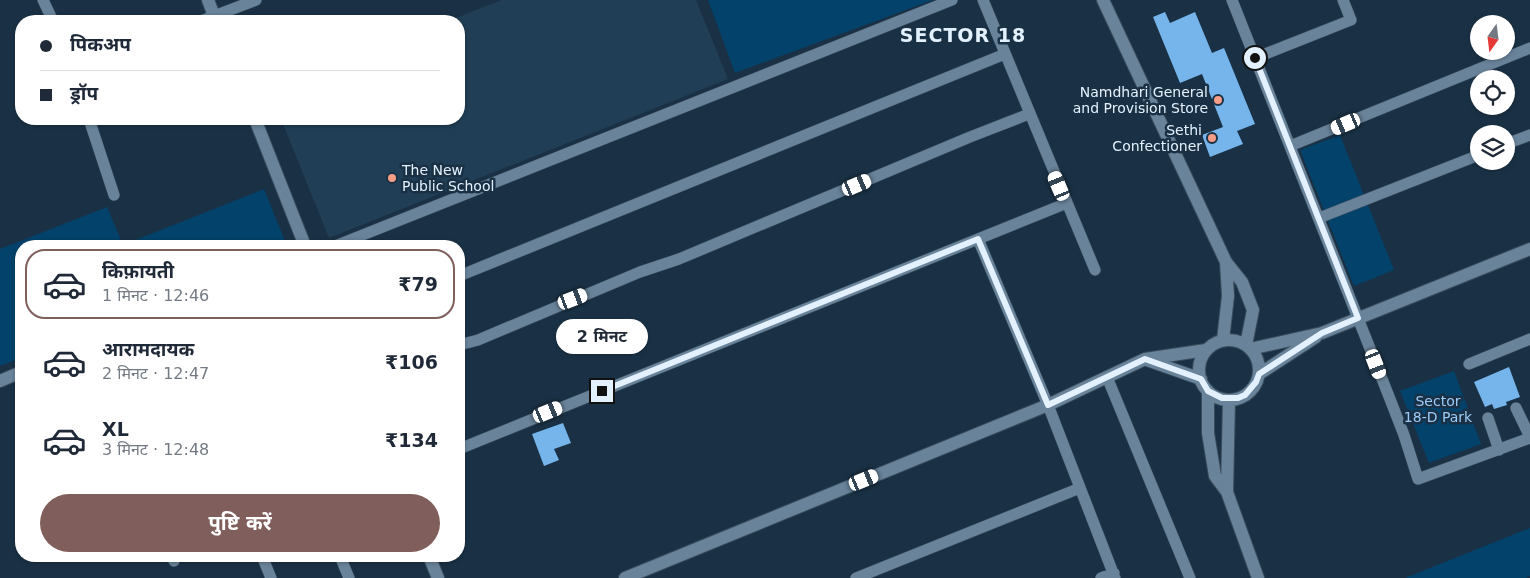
<!DOCTYPE html>
<html lang="hi">
<meta charset="utf-8">
<style>
body{margin:0;font-family:"DejaVu Sans","Noto Sans Devanagari",sans-serif;background:#f6f6f7;color:#1f2937;height:100vh;display:flex;flex-direction:column;font-size:19px;white-space:nowrap}
*{box-sizing:border-box;margin:0}
p{font-size:16px;color:#747a83}
.icon{flex:none;width:28px;height:28px;fill:none;stroke:currentColor;stroke-width:2;stroke-linecap:round;stroke-linejoin:round}
.map{position:relative;flex:1;overflow:hidden}
.details{position:absolute;left:15px;top:240px;width:450px;height:322px;display:flex;flex-direction:column;background:#fff;border-radius:20px;box-shadow:0 1px 4px #0004}
.details>*{flex:none}
.top-card{position:absolute;left:15px;top:15px;width:450px;height:110px;border-radius:20px;box-shadow:0 1px 4px #0004;display:grid;align-content:center;height:110px;padding:0 25px;background:#fff}
.needle{width:32px;rotate:194deg}
.controls{position:absolute;left:1470px;top:15px;display:grid;gap:10px}
.controls a{display:grid;place-items:center;width:45px;height:45px;border-radius:50%;background:#fff;box-shadow:0 1px 4px #0004;font-size:25px}
.end{position:absolute;width:22px;height:22px;margin:-11px;border:6px solid #e3f1fe;background:#111;box-shadow:0 0 0 2px #111}
.from{border-radius:50%}
.bubble{position:absolute;height:35px;border-radius:18px;background:#fff;box-shadow:0 1px 4px #0004;font-size:16px;font-weight:700;line-height:35px;text-align:center}
.car{position:absolute;width:15px;height:30px;margin:-15px -8px;border-radius:6px;box-shadow:0 0 4px 1px #0007;background:linear-gradient(#fff 24%,#345 0 40%,#fff 0 76%,#345 0 86%,#fff 0)}
.top-card b{display:flex;align-items:center;gap:18px;height:48px;font-size:19px}
.top-card b+b{border-top:1px solid #e0e1e3}
.top-card i{width:12px;height:12px;background:#1f2937}
ul{padding:9px 0 0;list-style:none}
li{display:flex;align-items:center;gap:15px;height:70px;margin:0 10px 8px;padding:0 15px;border:2px solid transparent;border-radius:20px}
li div{flex:1}
li b{display:block;font-size:19px}
li em{font-style:normal;font-weight:700}
li.selected{border-color:#7f5e5b}
li>.icon{width:45px;height:45px;stroke-width:1.5}
.primary-button{display:flex;gap:10px;margin-top:auto;padding:10px 25px}
.primary-button a{flex:1;height:58px;border-radius:30px;background:#7f5e5b;color:#fff;font-size:20px;font-weight:700;line-height:58px;text-align:center}
.map>svg:first-child{display:block}
</style>
<div class="map">
<svg width="1530" height="578" viewBox="0 0 1530 578">
<rect width="100%" height="100%" fill="#1a3145"/>
<path fill="#203e55" d="M502 0H696L728 79 329 238 281 119H459V21H448Z"/>
<path fill="#03426b" d="M708 0H933L735 73Z
M1340 135 1394 270 1354 286 1300 150Z
M264 189 287 246H21V358L0 366V249L107 207 123 245Z
M1454 371 1481 444 1429 463 1400 391Z
M1530 528V576L1526 578H1405Z"/>
<path fill="#76b5eb" d="M1165 12 1170 23 1195 12 1212 53 1224 48 1255 124 1237 131 1243 144 1210 157 1202 135 1223 127 1202 74 1180 83 1153 17Z
M1509 367 1520 397 1506 402 1507 405 1494 409 1492 404 1485 407 1474 382Z
M563 423 571 443 554 449 559 460 544 466 532 434Z"/>
<g fill="none" stroke-linecap="round" stroke-linejoin="round">
<defs>
<path id="minor" d="M43 0 53 21
M983 0 1095 270
M1232 0 1388 394 1404 435 1418 479 1530 438
M201 21 256 0
M1255 58 1351 20 1343 0
M89 119 114 195
M1506 144 1530 135
M1290 146 1530 48
M1319 218 1479 155
M978 239 1048 405 1115 578
M335 246 952 0
M459 276 1005 54
M459 345 478 340 640 272 679 259 970 137 1029 114
M1469 364 1530 339
M1107 377 1190 578
M1516 408 1530 437
M1488 418 1499 450
M459 449 1067 203
M172 556 174 561
M262 556 271 578
M340 556 349 578
M856 578 1080 488
M1101 578 1114 573"/>
<path id="tertiary" d="M208 0 216 21
M1103 0 1226 262 1242 282 1253 310 1246 345
M255 119 305 246
M1223 340 1228 296 1226 262
M1199 370a30 30 0 1 1 60 0a30 30 0 1 1-60 0Z
M1250 349 1322 333 1530 249
M1147 360 1201 379
M1259 374 1316 337
M0 381 21 372
M1208 391V433L1215 476 1227 492 1258 578
M1227 492 1229 400
M429 556 438 578
M625 578 1048 405 1145 359 1206 350"/>
</defs>
<use href="#minor" stroke="#394d5d" stroke-width="12"/>
<use href="#tertiary" stroke="#394d5d" stroke-width="14"/>
<use href="#minor" stroke="#69839a" stroke-width="11"/>
<use href="#tertiary" stroke="#69839a" stroke-width="12"/>
</g>
<g fill="none" stroke-linecap="round" stroke-linejoin="round">
<path stroke="#e3f1fe" stroke-width="6" d="M602 391 978 239 1048 405 1145 359 1201 379 1208 391 1222 398H1238L1245 395 1256 382 1259 374 1322 333 1358 318 1255 58"/>
</g>
<g fill="#f49e87" stroke="#1a3145" stroke-width="2">
<circle cx="1218" cy="100" r="5"/>
<circle cx="1212" cy="138" r="5"/>
<circle cx="392" cy="178" r="5"/>
</g>
<g text-anchor="middle" dominant-baseline="central" stroke-width="5" stroke-linejoin="round" paint-order="stroke">
<g font-size="14" fill="#e3f1fe" stroke="#1a3145" text-anchor="end">
<text x="1208" y="92">Namdhari General<tspan x="1208" dy="16">and Provision Store</tspan></text>
<text x="1202" y="130">Sethi<tspan x="1202" dy="16">Confectioner</tspan></text>
<text x="402" y="170" text-anchor="start">The New<tspan x="402" dy="16">Public School</tspan></text>
</g>
<g font-size="14" fill="#9cccf7" stroke="#1a3145">
<text x="1438" y="401">Sector<tspan x="1438" dy="16">18-D Park</tspan></text>
</g>
<g font-size="19" font-weight="bold" letter-spacing="1" fill="#e3f1fe" stroke="#1a3145">
<text x="963" y="35">SECTOR 18</text>
</g>
</g>
</svg>
<div class="controls">
<a><svg class="needle" viewBox="-14 -14 28 28"><path d="M0-13l5 13h-10z" fill="#e53935"/><path d="M0 13l5-13h-10z" fill="#747a83"/></svg></a>
<a><svg class="icon" aria-label="locate" viewBox="0 0 24 24"><circle cx="12" cy="12" r="6"/><path d="M12 2v4M12 18v4M2 12h4M18 12h4"/></svg></a>
<a><svg class="icon" aria-label="layers" viewBox="0 0 24 24"><path d="M12 4l9 5-9 5-9-5zM3 14l9 5 9-5"/></svg></a>
</div>
<i class="end from" style="left:1255px;top:58px"></i>
<i class="end" style="left:602px;top:391px"></i>
<div class="bubble" style="left:556px;top:319px;width:92px">2 मिनट</div>
<i class="car" style="left:1346px;top:124px;rotate:247deg"></i>
<i class="car" style="left:857px;top:185px;rotate:67deg"></i>
<i class="car" style="left:1059px;top:186px;rotate:337deg"></i>
<i class="car" style="left:573px;top:299px;rotate:69deg"></i>
<i class="car" style="left:1376px;top:364px;rotate:159deg"></i>
<i class="car" style="left:548px;top:412px;rotate:68deg"></i>
<i class="car" style="left:864px;top:480px;rotate:68deg"></i>
<div class="top-card">
<b><i class="from"></i>पिकअप</b>
<b><i></i>ड्रॉप</b>
</div>
<section class="details">
<ul>
<li class="selected"><svg class="icon" aria-label="car" viewBox="0 0 24 24"><path d="M5 17H2v-5l4-1 3-4h7l3 4 3 1v5h-3M9 17h6M6 11h13"/><circle cx="7" cy="17" r="2"/><circle cx="17" cy="17" r="2"/></svg><div><b>किफ़ायती</b><p>1 मिनट · 12:46</p></div><em>₹79</em></li>
<li><svg class="icon" aria-label="car" viewBox="0 0 24 24"><path d="M5 17H2v-5l4-1 3-4h7l3 4 3 1v5h-3M9 17h6M6 11h13"/><circle cx="7" cy="17" r="2"/><circle cx="17" cy="17" r="2"/></svg><div><b>आरामदायक</b><p>2 मिनट · 12:47</p></div><em>₹106</em></li>
<li><svg class="icon" aria-label="car" viewBox="0 0 24 24"><path d="M5 17H2v-5l4-1 3-4h7l3 4 3 1v5h-3M9 17h6M6 11h13"/><circle cx="7" cy="17" r="2"/><circle cx="17" cy="17" r="2"/></svg><div><b>XL</b><p>3 मिनट · 12:48</p></div><em>₹134</em></li>
</ul>
<div class="primary-button"><a>पुष्टि करें</a></div>
</section>
</div>
